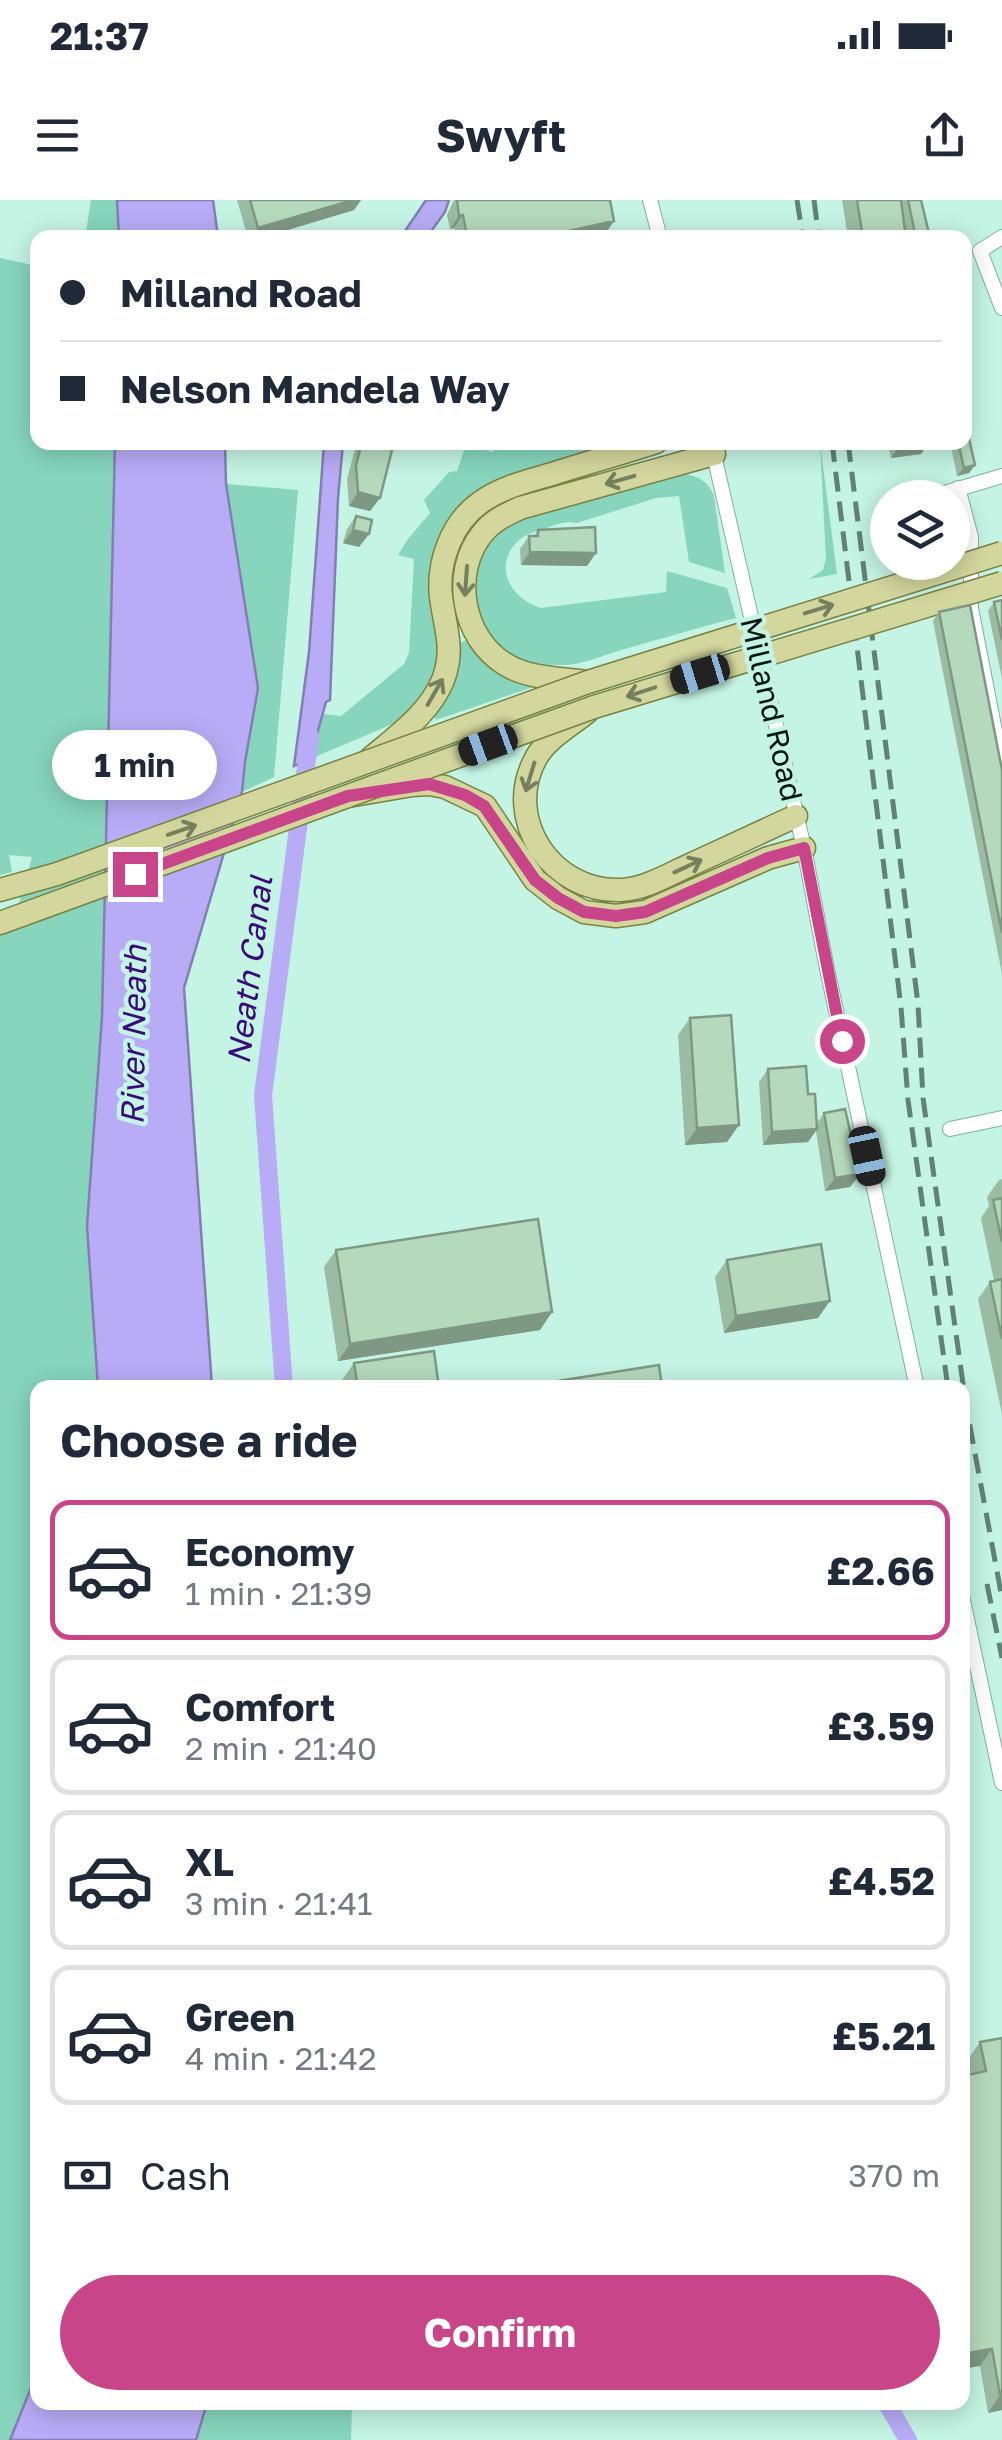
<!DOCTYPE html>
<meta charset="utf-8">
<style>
body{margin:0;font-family:"Golos Text",sans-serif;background:#f2f2f3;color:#1f2937;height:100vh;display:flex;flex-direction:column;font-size:38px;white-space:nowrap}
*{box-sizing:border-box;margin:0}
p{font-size:32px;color:#747a83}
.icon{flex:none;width:55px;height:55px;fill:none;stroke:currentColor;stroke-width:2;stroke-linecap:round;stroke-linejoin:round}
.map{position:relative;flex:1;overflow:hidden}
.drawer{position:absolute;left:30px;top:1180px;width:940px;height:1030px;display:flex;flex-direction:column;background:#fff;border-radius:20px;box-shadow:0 5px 25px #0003}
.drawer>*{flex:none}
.banner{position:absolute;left:30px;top:30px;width:942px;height:220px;border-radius:20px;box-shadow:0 5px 25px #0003;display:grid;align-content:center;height:220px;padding:0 30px;background:#fff}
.controls{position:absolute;left:870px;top:280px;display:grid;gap:20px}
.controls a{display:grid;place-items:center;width:100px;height:100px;border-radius:50%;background:#fff;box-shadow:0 5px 25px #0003;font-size:50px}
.end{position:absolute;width:45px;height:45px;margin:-22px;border:12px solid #c9458a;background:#fff;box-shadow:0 0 0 5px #fff}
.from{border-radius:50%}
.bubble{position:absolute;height:70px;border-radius:35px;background:#fff;box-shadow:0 5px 25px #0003;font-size:32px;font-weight:700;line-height:70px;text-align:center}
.car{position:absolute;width:30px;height:60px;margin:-30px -15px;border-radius:12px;box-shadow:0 0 8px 2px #0007;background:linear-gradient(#222 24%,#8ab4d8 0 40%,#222 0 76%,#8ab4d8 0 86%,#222 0)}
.banner b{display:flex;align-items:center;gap:35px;height:95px;font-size:38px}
.banner b+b{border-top:2px solid #e0e1e3}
.banner i{width:25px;height:25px;background:#1f2937}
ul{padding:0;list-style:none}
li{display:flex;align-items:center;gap:30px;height:140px;margin:0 20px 15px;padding:0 10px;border:5px solid #e0e1e3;border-radius:20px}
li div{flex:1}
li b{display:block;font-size:38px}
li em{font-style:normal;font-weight:700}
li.selected{border-color:#c9458a}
li>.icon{width:90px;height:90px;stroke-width:1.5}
h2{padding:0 30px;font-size:45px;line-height:120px}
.pay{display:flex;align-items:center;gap:25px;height:110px;padding:0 30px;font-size:38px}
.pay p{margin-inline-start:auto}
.action{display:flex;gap:20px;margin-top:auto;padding:20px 30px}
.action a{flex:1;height:115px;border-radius:60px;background:#c9458a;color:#fff;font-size:40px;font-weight:700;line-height:115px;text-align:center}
.status{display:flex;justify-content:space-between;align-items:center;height:70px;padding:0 50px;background:#fff;direction:ltr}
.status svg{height:28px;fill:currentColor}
header{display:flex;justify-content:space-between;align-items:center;height:130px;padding:0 30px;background:#fff;font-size:45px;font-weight:700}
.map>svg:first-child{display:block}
</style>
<div class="status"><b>21:37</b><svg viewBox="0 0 49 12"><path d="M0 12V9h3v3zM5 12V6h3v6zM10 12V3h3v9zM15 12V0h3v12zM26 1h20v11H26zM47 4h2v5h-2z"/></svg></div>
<header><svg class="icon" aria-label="menu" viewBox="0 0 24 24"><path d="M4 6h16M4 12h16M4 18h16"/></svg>Swyft<svg class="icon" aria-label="share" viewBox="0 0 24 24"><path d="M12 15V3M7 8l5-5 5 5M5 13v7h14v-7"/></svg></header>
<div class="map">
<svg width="1002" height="2240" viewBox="0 0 1002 2240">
<rect width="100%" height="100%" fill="#c4f4e3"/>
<path fill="#86d5bc" d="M91 0H117L119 37 85 38Z
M0 58 37 66 38 242 116 243 102 817 87 1026 98 1187 38 1188V2173L10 2240H0V734L12 729 32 657 9 655 12 672 0 675Z
M538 242 627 243 466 302 439 430 437 468 429 488 406 514 395 523 310 559 323 514 341 516 404 464 409 453 414 359 398 355 408 339 430 313 424 300 449 272 457 271 466 245 493 252 496 243Z
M820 243 837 374 809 379 823 370 826 359Z
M670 272C689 274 707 276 714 296L725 373 689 362 679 296 656 298 577 323C565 321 558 324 547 328 537 331 525 334 518 341 492 366 511 400 541 408L666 392 667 371 727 388 736 418C696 428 657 440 618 451 599 457 578 466 559 465 514 465 478 442 477 394 476 356 487 340 518 319Z
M226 284 298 290 274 577 242 592 245 562 258 488Z
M467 440 479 455 539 485 436 520 434 515 459 443Z
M207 2203H358L352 2205 351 2240H197Z"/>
<path fill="#b9acf7" stroke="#837fb2" stroke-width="2.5" d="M117 0H213L218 37H119Z
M426 0H449L445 12 427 37H401Z
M115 243H225L226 284 258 488 245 562 242 592 184 788 212 1187H98L87 1026 102 817Z
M324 243H343L338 298 330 500 326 502 310 559 294 566 309 452Z
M37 2173 38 2202 207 2203 196 2240H10Z"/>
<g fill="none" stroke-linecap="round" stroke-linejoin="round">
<path stroke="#b9acf7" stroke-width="18" d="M284 1188 263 895 310 537
M886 2202 908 2240"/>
<defs>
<path id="street" d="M650 0 660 38
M1002 37 980 51 1002 108
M711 242 804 648 826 764 917 1188
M958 288 971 337V408L1002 567
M928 298 1002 276
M950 929 1002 918
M962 1396 1002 1583"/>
<path id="primary" d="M588 482C561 478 528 479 505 464 462 438 451 373 482 334 492 321 505 315 520 308L714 254
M587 512C570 526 546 539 536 558 502 619 552 693 621 690 646 689 669 674 692 664 727 648 762 632 796 616
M370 559C397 536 429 514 443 480 455 449 445 428 441 397 437 362 452 322 481 302 502 287 528 281 552 274 587 263 622 253 656 242
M0 690 57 674
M0 723 348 596 412 585 429 584 445 587 485 606 535 680 558 698 584 712 616 716 645 712 768 658 804 648"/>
</defs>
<use href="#street" stroke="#82b0a0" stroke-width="16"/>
<use href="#primary" stroke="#788241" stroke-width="25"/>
<use href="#street" stroke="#fff" stroke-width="14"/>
<use href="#primary" stroke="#d3d69d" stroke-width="22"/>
<path stroke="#628277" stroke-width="5" stroke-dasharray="20 10" stroke-linecap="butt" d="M797 0 803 38
M814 0 819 38
M832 242 901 807 908 900 948 1188
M848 242 918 804 923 898 966 1205 1002 1398
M987 1384 1002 1458"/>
<defs>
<path id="primary-bridge" d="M348 596 594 507 1002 383
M57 674 588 482 1002 353"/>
</defs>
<use href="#primary-bridge" stroke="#788241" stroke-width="25" stroke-linecap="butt"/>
<use href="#primary-bridge" stroke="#d3d69d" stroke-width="22"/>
</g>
<path fill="#9cbba3" d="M237 0H361L354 10 261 38H248Z
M454 0H610L614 21 605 34 589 38H456L454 28 450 29 447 15Z
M842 0H921L930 38H848Z
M357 242H394L380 298 370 311 349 306 347 279Z
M888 242H929L921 254 891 258Z
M950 242H965L975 265 969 273 957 276Z
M356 316 369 334 359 347 343 343 347 329Z
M538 330 587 366 521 365 520 349 529 336H534Z
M1002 400V478L988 411 994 402Z
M939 412 1002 570V774L933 421Z
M690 818 739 925 727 942 685 945 678 835Z
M768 869 808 894 817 923 824 913 860 974 850 987 825 991 816 931 808 942 763 945 759 882Z
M1002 979V1214L978 1099 990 1082 994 1081 981 1018 989 1006 987 997 999 980Z
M336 1050 552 1112 540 1130 338 1161 324 1067Z
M727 1060 818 1118 724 1133 715 1077Z
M354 1163 439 1188H343L342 1180Z
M1002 1838V2210L988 2213 980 2166 971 1874 968 1859 980 1842Z"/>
<path fill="#7f9884" d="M353 0H361L354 10 261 38H252L258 28Z
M463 15 454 28 450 29 459 16Z
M614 21 605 34 589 38H545L546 36Z
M902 242H929L921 254 891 258Z
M975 265 969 273 957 276 964 268Z
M358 292 380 298 370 311 349 306Z
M353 330 369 334 359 347 343 343Z
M530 352 596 353 587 366 521 365Z
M739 925 727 942 685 945 697 928Z
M817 929 808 942 763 945 772 932Z
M860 974 850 987 825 991 835 978Z
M830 1101 818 1118 724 1133 736 1116Z
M552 1112 540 1130 338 1161 350 1144Z
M992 2149 980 2166 962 2169V2154Z
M1000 2195H1002V2210L988 2213Z"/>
<path fill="#b5d9bd" stroke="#7f9884" stroke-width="2.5" d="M250 0H353L258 28Z
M457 0H610L614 21 546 36V38H478L477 34 467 36 463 15 459 16Z
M857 0H901L906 38H863Z
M908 0H921L930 38H916Z
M965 221 975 265 964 268 958 242H965Z
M362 242H394L380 298 358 292 356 265Z
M356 316 372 320 369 334 353 330Z
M595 327 596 353 530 352 529 336H538V330Z
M1002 400V440L994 402Z
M970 405 1002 570V733L939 412Z
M731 815 739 925 697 928 690 818Z
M806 866 808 894H815L817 929 772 932 768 869Z
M845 909 860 974 835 978 824 913Z
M1002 998V1042L993 1000Z
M538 1019 552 1112 350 1144 336 1050Z
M821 1044 830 1101 736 1116 727 1060Z
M1002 1079V1139L990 1082Z
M434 1151 439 1188H358L354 1163Z
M659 1165 662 1188 520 1187Z
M1002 1838V2195H1000L992 2149 962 2154V1876L986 1871 980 1842Z"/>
<defs><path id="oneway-shaft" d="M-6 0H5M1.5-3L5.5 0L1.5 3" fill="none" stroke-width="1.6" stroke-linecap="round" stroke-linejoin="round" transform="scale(2.5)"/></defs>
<g stroke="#76805e">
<use href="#oneway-shaft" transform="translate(620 280) rotate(164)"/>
<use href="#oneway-shaft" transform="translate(466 381) rotate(94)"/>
<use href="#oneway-shaft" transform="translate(819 409) rotate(-17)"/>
<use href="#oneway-shaft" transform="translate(435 492) rotate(-60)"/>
<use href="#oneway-shaft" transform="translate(641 492) rotate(162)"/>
<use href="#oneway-shaft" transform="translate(530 577) rotate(107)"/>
<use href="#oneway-shaft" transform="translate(182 630) rotate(-19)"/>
<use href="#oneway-shaft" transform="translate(688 666) rotate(-25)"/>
</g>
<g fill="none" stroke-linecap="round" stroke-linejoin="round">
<path stroke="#c9458a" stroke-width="12" d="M135 674 348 596 429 584 465 595 484 606 535 680 558 698 584 712 616 716 645 712 768 658 804 648 842 841"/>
</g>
<g text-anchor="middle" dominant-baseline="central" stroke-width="9" stroke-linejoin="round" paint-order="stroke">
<g font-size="30" fill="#051712" stroke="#c4f4e3">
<text transform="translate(772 509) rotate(77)">Milland Road</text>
</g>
<g font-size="32" font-style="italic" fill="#380a7a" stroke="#c4f4e3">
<text transform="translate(249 770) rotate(-83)">Neath Canal</text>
<text transform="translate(133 835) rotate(-89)">River Neath</text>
</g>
</g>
</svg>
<div class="controls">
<a><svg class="icon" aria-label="layers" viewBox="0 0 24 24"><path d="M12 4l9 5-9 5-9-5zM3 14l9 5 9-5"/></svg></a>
</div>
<i class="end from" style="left:842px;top:841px"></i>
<i class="end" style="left:135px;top:674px"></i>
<div class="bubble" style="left:52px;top:530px;width:165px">1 min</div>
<i class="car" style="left:700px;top:474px;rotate:253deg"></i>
<i class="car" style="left:488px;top:545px;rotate:250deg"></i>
<i class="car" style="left:867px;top:956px;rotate:168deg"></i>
<div class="banner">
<b><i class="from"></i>Milland Road</b>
<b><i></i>Nelson Mandela Way</b>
</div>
<section class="drawer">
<h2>Choose a ride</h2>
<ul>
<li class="selected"><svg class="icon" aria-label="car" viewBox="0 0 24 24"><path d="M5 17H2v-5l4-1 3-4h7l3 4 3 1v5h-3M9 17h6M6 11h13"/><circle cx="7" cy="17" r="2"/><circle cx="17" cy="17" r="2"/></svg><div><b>Economy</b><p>1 min · 21:39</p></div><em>£2.66</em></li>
<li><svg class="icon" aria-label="car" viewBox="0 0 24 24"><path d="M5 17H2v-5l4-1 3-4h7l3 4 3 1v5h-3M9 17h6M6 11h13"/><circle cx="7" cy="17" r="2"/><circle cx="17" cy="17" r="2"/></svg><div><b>Comfort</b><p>2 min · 21:40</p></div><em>£3.59</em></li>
<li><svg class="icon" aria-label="car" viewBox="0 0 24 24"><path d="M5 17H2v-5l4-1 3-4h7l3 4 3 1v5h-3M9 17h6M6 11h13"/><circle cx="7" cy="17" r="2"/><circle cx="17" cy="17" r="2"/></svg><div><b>XL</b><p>3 min · 21:41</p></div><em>£4.52</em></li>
<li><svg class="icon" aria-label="car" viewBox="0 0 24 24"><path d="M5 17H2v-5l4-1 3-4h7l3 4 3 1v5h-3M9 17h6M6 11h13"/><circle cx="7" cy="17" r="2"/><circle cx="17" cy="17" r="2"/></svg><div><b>Green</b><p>4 min · 21:42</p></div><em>£5.21</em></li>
</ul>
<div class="pay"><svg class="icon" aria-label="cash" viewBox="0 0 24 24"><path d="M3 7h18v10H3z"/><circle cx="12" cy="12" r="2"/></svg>Cash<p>370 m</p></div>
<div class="action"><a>Confirm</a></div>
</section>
</div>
